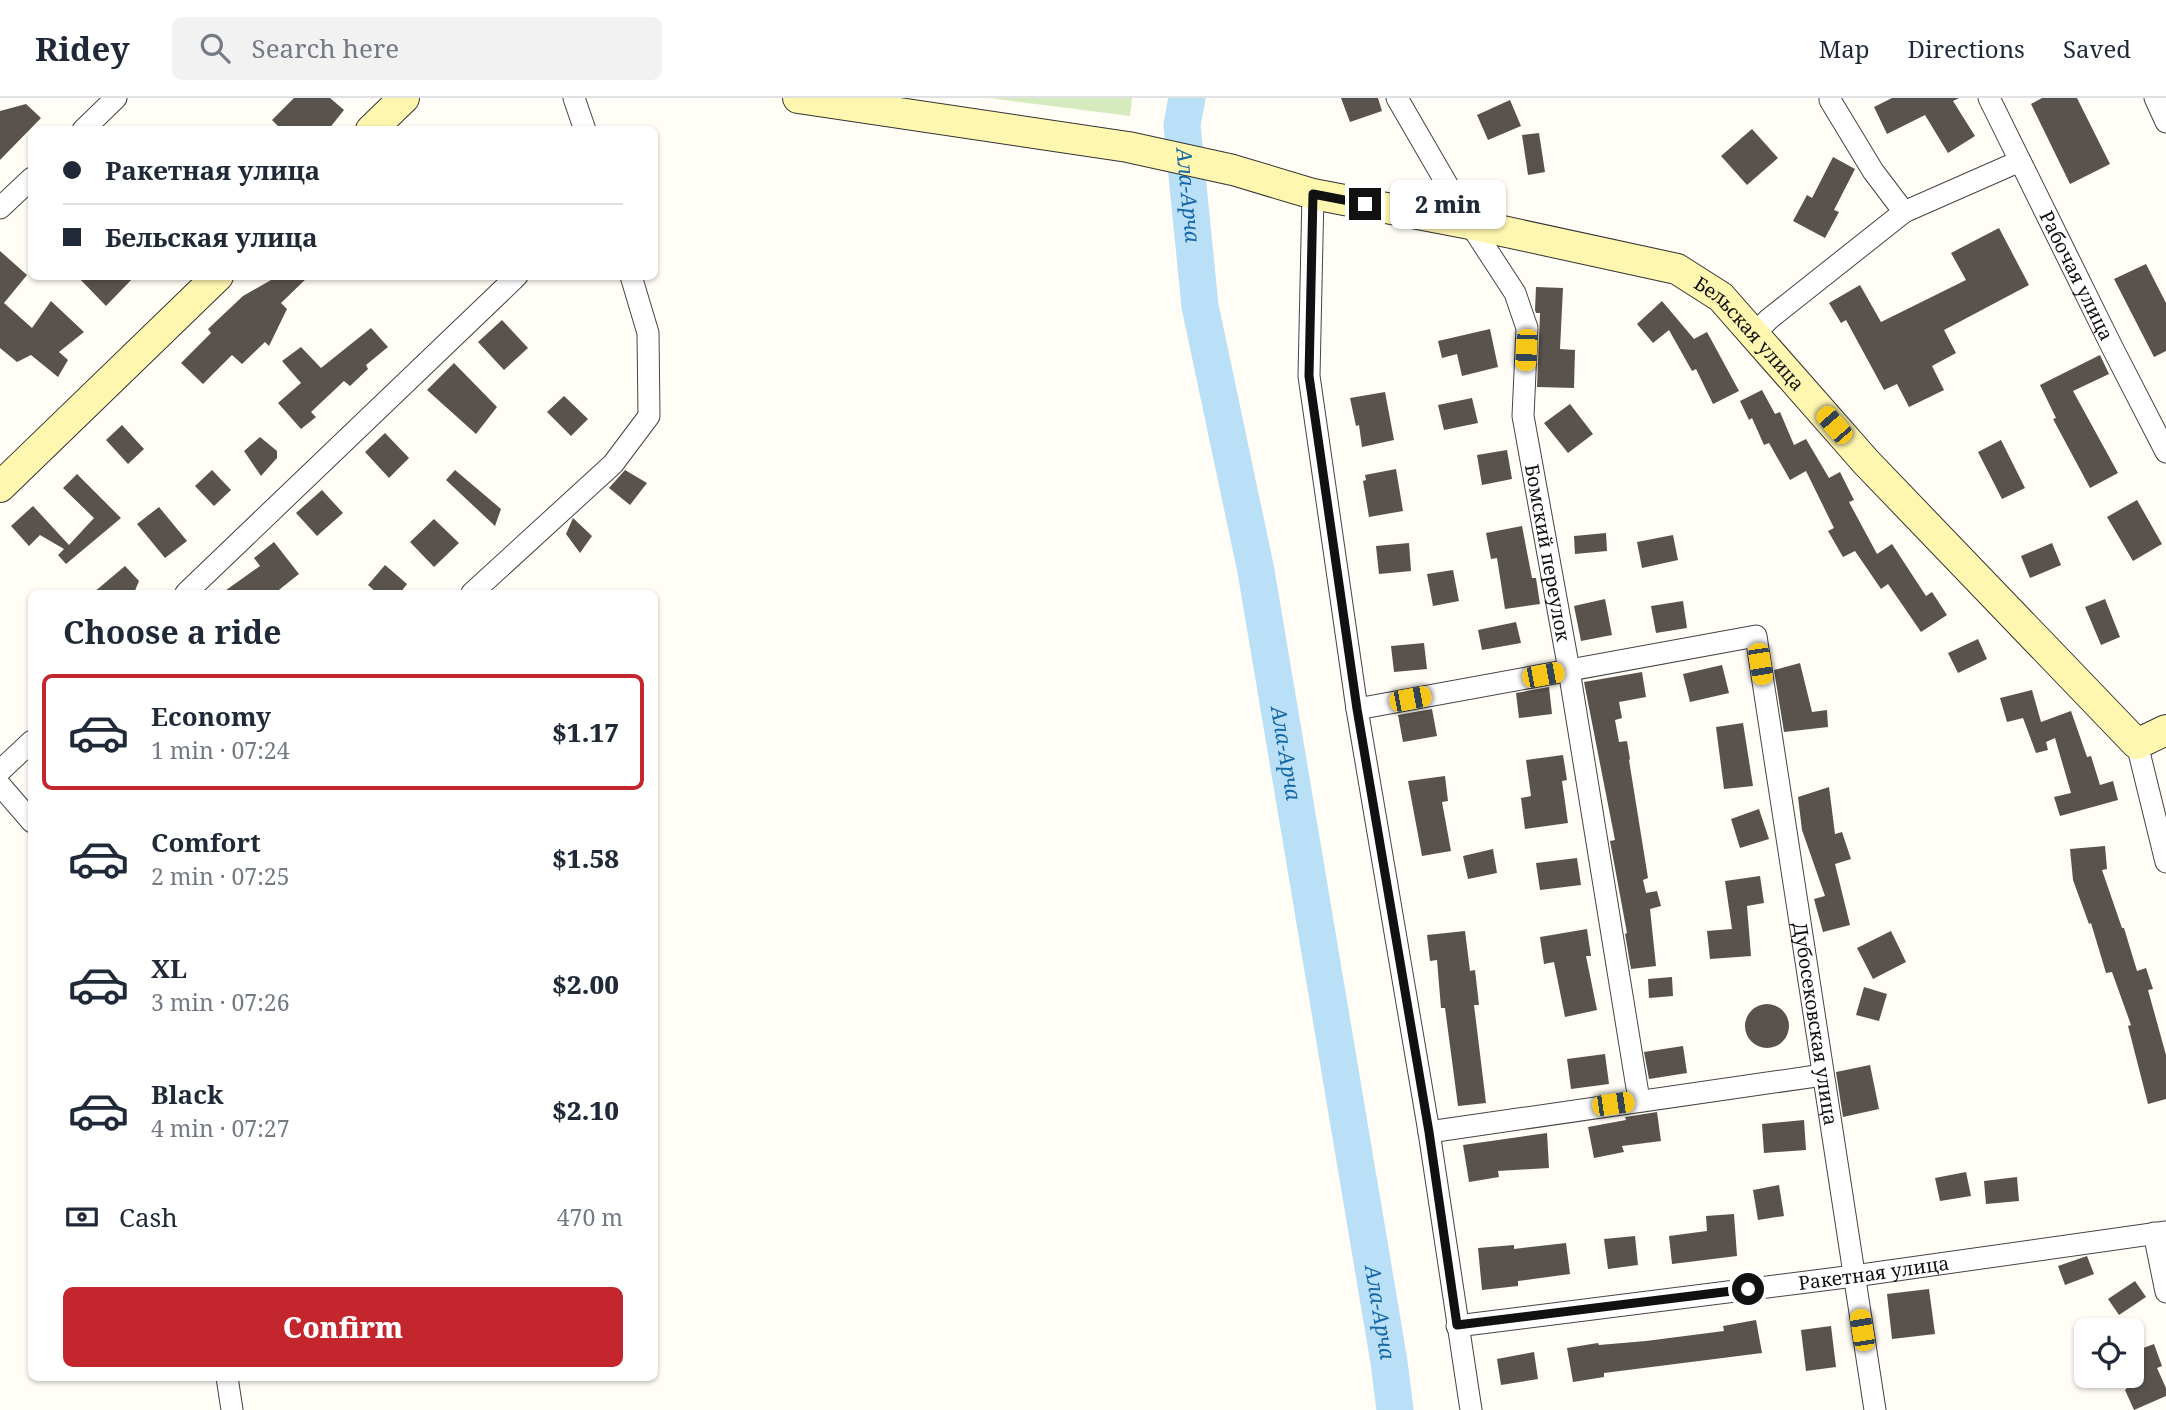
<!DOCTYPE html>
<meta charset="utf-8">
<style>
body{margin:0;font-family:"Noto Serif",serif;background:#f2f2f3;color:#1f2937;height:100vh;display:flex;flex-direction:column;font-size:26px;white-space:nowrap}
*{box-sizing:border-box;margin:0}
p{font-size:23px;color:#747a83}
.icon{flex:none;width:38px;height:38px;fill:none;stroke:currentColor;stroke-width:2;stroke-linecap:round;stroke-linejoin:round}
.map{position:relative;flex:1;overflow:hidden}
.details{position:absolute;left:28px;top:492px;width:630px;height:791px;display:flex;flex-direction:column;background:#fff;border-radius:10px;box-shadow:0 2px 5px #0004}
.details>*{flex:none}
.guide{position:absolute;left:28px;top:28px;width:630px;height:154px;border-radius:10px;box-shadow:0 2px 5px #0004;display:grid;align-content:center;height:154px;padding:0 35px;background:#fff}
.buttons{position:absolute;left:2074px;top:1220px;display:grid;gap:14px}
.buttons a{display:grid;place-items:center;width:70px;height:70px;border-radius:10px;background:#fff;box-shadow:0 2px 5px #0004;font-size:35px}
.end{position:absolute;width:32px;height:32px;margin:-16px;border:9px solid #111;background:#fff;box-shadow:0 0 0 4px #fff}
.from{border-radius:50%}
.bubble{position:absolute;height:49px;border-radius:10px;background:#fff;box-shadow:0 2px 5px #0004;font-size:23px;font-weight:800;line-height:49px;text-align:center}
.car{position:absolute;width:21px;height:42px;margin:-21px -10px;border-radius:9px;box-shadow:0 0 5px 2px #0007;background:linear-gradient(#f5c518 24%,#345 0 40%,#f5c518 0 76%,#345 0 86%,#f5c518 0)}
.guide b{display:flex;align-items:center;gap:24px;height:66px;font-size:26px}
.guide b+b{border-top:2px solid #e0e1e3}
.guide i{width:18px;height:18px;background:#1f2937}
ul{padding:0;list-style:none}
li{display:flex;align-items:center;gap:21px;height:116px;margin:0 14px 10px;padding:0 21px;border:4px solid transparent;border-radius:10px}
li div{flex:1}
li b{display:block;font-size:26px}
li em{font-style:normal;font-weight:800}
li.on{border-color:#c4262e}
li>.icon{width:63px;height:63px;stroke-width:1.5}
h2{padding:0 35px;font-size:32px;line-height:84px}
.pay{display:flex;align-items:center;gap:18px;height:77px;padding:0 35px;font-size:26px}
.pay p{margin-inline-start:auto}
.action{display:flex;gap:14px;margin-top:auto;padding:14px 35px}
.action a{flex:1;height:80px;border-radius:10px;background:#c4262e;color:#fff;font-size:28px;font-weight:800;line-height:80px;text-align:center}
header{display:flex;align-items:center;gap:42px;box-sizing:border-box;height:98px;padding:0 35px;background:#fff;border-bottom:2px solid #e0e1e3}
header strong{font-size:33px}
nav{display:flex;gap:38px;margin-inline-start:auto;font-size:24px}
.search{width:490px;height:63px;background:#f2f2f3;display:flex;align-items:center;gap:18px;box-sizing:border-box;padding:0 24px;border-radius:10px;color:#747a83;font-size:26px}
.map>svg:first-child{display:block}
</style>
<header>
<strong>Ridey</strong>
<div class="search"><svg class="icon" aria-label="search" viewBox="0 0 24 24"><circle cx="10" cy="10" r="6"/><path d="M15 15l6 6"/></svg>Search here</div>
<nav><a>Map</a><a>Directions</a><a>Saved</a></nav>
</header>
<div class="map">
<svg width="2166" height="1312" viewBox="0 0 2166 1312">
<rect width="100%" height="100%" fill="#fffdf5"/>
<path fill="#d5ebbd" d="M989 0H1132L1130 18Z"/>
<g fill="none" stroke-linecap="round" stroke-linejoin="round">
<path stroke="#b9e0f7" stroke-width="37" id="s1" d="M1187 0 1182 27 1200 208 1256 473 1389 1264 1395 1312"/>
</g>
<path fill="#5a524d" d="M294 0H330L344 12 328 32H282L272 22Z
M1341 0H1378L1382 13 1350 24Z
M1892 0H1959L1953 3 1975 38 1948 55 1925 17 1887 36 1874 9Z
M2042 0H2077L2110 66 2070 86 2031 6Z
M1510 2 1521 28 1488 42 1477 17Z
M26 6 41 20 0 62V13Z
M1752 31 1778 60 1747 87 1721 58Z
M1539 35 1545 74 1528 77 1522 37Z
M1833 59 1855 71 1834 112 1839 114 1825 140 1793 123 1807 97 1812 100Z
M1999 130 2029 187 1944 232 1956 255 1932 268 1944 292 1909 309 1897 286 1884 292 1846 222 1841 225 1829 205 1860 187 1881 224 1966 182 1951 155Z
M0 153 27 177 4 205 32 230 51 203 84 234 59 254 68 262 58 279 31 257 17 264 0 250Z
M2146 166 2166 205V253L2154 259 2114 181Z
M77 178H135L106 208Z
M278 178H309L281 205 287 211 269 248 265 244 242 266 232 257 203 286 181 265 211 235 208 231 243 198Z
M1536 189 1563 190 1560 251 1575 252 1574 290 1537 289 1540 215H1536L1535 212Z
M1662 203 1694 241 1707 234 1739 293 1713 306 1696 271 1692 273 1669 232 1653 245 1637 226Z
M502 222 528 250 504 272 478 244Z
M371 230 388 249 366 267 368 271 350 288 344 283 311 314 316 319 301 331 278 305 301 285 282 263 301 249 321 270Z
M1490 231 1498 269 1462 278 1457 256 1442 260 1438 243Z
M2100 257 2109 276 2073 293 2118 375 2090 390 2053 321 2056 320 2040 287Z
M454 265 497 309 476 336 427 292Z
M1762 292 1775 316 1780 314 1794 347 1806 341 1829 380 1840 374 1854 402 1849 404 1877 456 1892 446 1926 498 1932 494 1947 517 1921 534 1888 486 1881 491 1855 453 1843 459 1828 433 1834 430 1806 373 1790 382 1769 345 1764 347 1752 320 1749 322 1740 303Z
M1385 294 1394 342 1362 349 1359 327 1356 328 1350 300Z
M564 298 588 321 571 338 547 314Z
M1472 300 1478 325 1444 332 1438 307Z
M1570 306 1593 336 1568 355 1544 325Z
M122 327 144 351 128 366 106 342Z
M385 335 409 360 389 380 365 354Z
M260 339 277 353V360L261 378 244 353Z
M2001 342 2025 390 2002 401 1978 354Z
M1507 352 1512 381 1482 387 1477 357Z
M1396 371 1403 413 1369 419 1363 383 1366 382 1365 377Z
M212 372 231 392 214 408 195 388Z
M455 372 501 411 495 428 446 382Z
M625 372 647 385 630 407 609 390Z
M77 376 121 420 66 466 58 457 64 451 40 437 29 448 11 428 33 408 69 447 94 420 63 390Z
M322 392 343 415 317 438 296 415Z
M2137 402 2162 446 2133 463 2107 419Z
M159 409 187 443 165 460 137 426Z
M573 420 592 438 580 455 566 436Z
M434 421 459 445 434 469 410 444Z
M1522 428 1532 480H1536L1540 506 1505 511 1497 460 1491 461 1486 435Z
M1606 435 1607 453 1575 456 1574 438Z
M1673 437 1678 462 1642 470 1637 444Z
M274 444 299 476 275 495H222L260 468 254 460Z
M1409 445 1411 473 1379 476 1376 448Z
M2052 445 2061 467 2030 480 2021 458Z
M385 467 407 486 400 495H377L368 487Z
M125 468 139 483 134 495H93Z
M1453 472 1459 503 1433 508 1427 476Z
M1605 501 1612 537 1581 543 1574 508Z
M2105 501 2120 539 2101 547 2085 509Z
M1683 503 1687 530 1656 535 1651 508Z
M1516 524 1521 545 1482 552 1478 532Z
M1978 541 1987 561 1958 575 1948 555Z
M1424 545 1427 571 1394 574 1391 548Z
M1800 565 1812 614 1827 612 1828 629 1784 634 1774 572Z
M1722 567 1729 595 1690 604 1683 576Z
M1642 574 1646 599 1619 604 1622 620 1615 622 1619 644 1627 643 1630 661 1629 662 1648 780 1643 782 1646 795 1657 793 1661 808 1650 811 1656 868 1631 871 1625 836 1627 835 1610 743 1615 742 1584 584Z
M1549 589 1552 616 1519 620 1516 595Z
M2032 592 2041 624 2071 613 2087 659 2091 658 2100 687 2113 683 2118 702 2060 718 2054 699 2071 695 2055 640 2046 644 2048 652 2036 655 2023 620 2007 624 2000 600Z
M1432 611 1437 638 1403 644 1398 617Z
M1743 625 1753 688 1724 691 1716 629Z
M1563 657 1567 682 1562 683 1568 725 1525 731 1521 700 1531 698 1526 662Z
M1445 678 1448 703 1442 704 1451 753 1422 758 1408 683Z
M1829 689 1835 736 1842 734 1851 761 1835 766 1850 827 1823 834 1814 801 1825 798 1802 732 1798 699Z
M1759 711 1769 741 1740 750 1731 721Z
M2105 748 2107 771 2102 772 2122 830H2124L2137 873 2146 870 2153 891 2148 892 2166 957V1001L2148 1006 2128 928 2131 927 2112 874 2106 875 2091 825 2089 826 2073 782 2070 751Z
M1493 751 1497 775 1468 781 1463 758Z
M1577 760 1581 787 1540 792 1536 765Z
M1760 778 1764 805 1747 808 1751 858 1710 861 1707 833 1732 831 1725 783Z
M1587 831 1591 858H1586L1597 912 1565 919 1554 864 1544 866 1540 839Z
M1465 833 1470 873 1475 872 1479 907H1474L1486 1005 1458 1008 1445 910H1441L1437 862 1430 863 1427 837Z
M1891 833 1906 864 1873 881 1857 850Z
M1672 879 1673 898 1649 900 1648 881Z
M1864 889 1887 896 1879 923 1856 917Z
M1745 928a22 22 0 1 1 44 0a22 22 0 1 1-44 0Z
M1683 948 1687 975 1649 981 1644 954Z
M1605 956 1609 986 1571 991 1567 961Z
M1870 967 1879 1011 1843 1019 1836 974Z
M1657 1014 1661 1043 1622 1048 1624 1054 1594 1060 1588 1029 1626 1022 1625 1019Z
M1804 1022 1806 1052 1764 1055 1762 1026Z
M1547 1035 1549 1070 1498 1073 1499 1079 1469 1084 1463 1047Z
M1966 1074 1971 1098 1940 1103 1935 1080Z
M2017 1079 2019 1103 1986 1106 1984 1083Z
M1779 1087 1784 1118 1758 1122 1753 1092Z
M1734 1116 1737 1158 1672 1166 1669 1138 1707 1133 1706 1118Z
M1635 1138 1638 1167 1608 1171 1604 1141Z
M1566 1145 1570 1176 1518 1183V1188L1482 1192 1478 1150 1514 1147V1151Z
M2087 1158 2094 1176 2065 1187 2058 1168Z
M2135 1183 2146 1199 2119 1217 2108 1201Z
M1929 1191 1935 1236 1892 1241 1887 1196Z
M1756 1222 1762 1255 1604 1275V1279L1573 1284 1567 1250 1598 1245 1599 1247 1646 1243 1724 1233 1723 1228Z
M1831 1228 1836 1269 1806 1273 1801 1232Z
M2154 1246 2162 1268 2157 1270 2166 1290V1298L2134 1312 2125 1292 2127 1290 2123 1278H2132V1254Z
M1534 1254 1538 1281 1501 1287 1497 1261Z"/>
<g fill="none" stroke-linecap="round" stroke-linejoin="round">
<defs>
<g id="street">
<path d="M574 0 585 32"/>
<path id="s2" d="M1397 0 1470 126 1515 195 1527 230 1523 318 1569 572 1639 1002"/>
<path id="s3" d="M1989 0 2112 249 2166 354"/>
<path d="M2155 0 2166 24"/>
<path d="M1830 2 1873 73 1904 114"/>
<path d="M83 32 116 0"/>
<path d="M1313 96 1309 278 1357 611 1429 1034 1471 1312"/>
<path d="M0 110 32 80"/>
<path d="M1754 236 1769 221 1904 114 2020 63"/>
<path d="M186 495 517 178"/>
<path d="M472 495 613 366 649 318 648 235 631 178"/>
<path id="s4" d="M1357 611 1756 538 1875 1312"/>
<path d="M2137 646 2166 764"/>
<path d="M0 673 32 643"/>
<path d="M0 687 32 724"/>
<path d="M1429 1034 1823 977"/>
<path d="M2154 1135 2166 1194"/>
<path id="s5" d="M1457 1228 1854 1178 2166 1134"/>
<path d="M227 1279 232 1312"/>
</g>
<g id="secondary">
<path id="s6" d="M798 0 1128 49 1233 72 1313 96 1470 126 1677 171 1721 199 1866 364 2137 646 2166 632"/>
<path d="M371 32 404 0"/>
<path d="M0 389 218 178"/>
</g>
</defs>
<use href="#street" stroke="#444" stroke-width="23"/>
<use href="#secondary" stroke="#333" stroke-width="32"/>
<use href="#street" stroke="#fff" stroke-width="21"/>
<use href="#secondary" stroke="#fff6b0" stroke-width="30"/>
</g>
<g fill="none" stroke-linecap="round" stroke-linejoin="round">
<path stroke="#111" stroke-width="9" d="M1365 106 1313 96 1309 278 1357 611 1429 1034 1457 1227 1748 1191"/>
</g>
<g text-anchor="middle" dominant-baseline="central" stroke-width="7" stroke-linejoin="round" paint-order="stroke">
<g font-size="19" fill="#111" stroke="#fff">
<text stroke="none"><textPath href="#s3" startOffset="198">Рабочая улица</textPath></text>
<text stroke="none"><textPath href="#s6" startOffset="994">Бельская улица</textPath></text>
<text stroke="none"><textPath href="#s2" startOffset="492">Бомский переулок</textPath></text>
<text stroke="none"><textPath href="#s4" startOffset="798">Дубосековская улица</textPath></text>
<text stroke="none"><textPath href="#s5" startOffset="420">Ракетная улица</textPath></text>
</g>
<g font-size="21" font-style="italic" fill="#1768a6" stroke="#fff">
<text stroke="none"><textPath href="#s1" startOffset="98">Ала-Арча</textPath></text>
<text stroke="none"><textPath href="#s1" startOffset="665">Ала-Арча</textPath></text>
<text stroke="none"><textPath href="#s1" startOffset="1232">Ала-Арча</textPath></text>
</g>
</g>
</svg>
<div class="buttons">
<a><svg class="icon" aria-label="locate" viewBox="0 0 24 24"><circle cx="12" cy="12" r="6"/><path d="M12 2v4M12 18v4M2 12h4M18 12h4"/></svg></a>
</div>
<i class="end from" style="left:1748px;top:1191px"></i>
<i class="end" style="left:1365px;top:106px"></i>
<div class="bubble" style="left:1390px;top:82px;width:116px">2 min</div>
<i class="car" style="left:1526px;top:252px;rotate:183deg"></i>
<i class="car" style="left:1834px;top:327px;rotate:319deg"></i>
<i class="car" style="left:1760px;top:566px;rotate:171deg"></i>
<i class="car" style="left:1543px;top:577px;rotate:79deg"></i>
<i class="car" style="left:1410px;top:601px;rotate:79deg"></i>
<i class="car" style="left:1613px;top:1006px;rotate:82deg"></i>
<i class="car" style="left:1862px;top:1232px;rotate:351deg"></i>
<div class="guide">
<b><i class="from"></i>Ракетная улица</b>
<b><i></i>Бельская улица</b>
</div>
<section class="details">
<h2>Choose a ride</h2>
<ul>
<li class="on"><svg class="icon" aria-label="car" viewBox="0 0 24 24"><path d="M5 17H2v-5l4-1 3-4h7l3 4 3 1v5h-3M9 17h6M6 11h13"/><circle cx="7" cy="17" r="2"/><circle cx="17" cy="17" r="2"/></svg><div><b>Economy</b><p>1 min · 07:24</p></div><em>$1.17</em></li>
<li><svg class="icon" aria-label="car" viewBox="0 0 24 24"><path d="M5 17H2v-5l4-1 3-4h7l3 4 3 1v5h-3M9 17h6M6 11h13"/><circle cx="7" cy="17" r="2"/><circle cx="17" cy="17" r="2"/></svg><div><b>Comfort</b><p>2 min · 07:25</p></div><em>$1.58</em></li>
<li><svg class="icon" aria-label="car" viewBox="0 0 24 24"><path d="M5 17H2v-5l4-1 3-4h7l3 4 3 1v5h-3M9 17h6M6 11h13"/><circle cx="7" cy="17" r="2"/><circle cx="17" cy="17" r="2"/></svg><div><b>XL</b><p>3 min · 07:26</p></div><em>$2.00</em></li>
<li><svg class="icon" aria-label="car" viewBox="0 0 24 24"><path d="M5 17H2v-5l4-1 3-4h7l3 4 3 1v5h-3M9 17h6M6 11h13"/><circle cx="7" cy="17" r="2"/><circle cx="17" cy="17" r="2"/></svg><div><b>Black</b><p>4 min · 07:27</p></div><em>$2.10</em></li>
</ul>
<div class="pay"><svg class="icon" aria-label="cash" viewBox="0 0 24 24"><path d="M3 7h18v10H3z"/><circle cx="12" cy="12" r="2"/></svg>Cash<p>470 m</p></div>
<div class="action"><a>Confirm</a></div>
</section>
</div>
